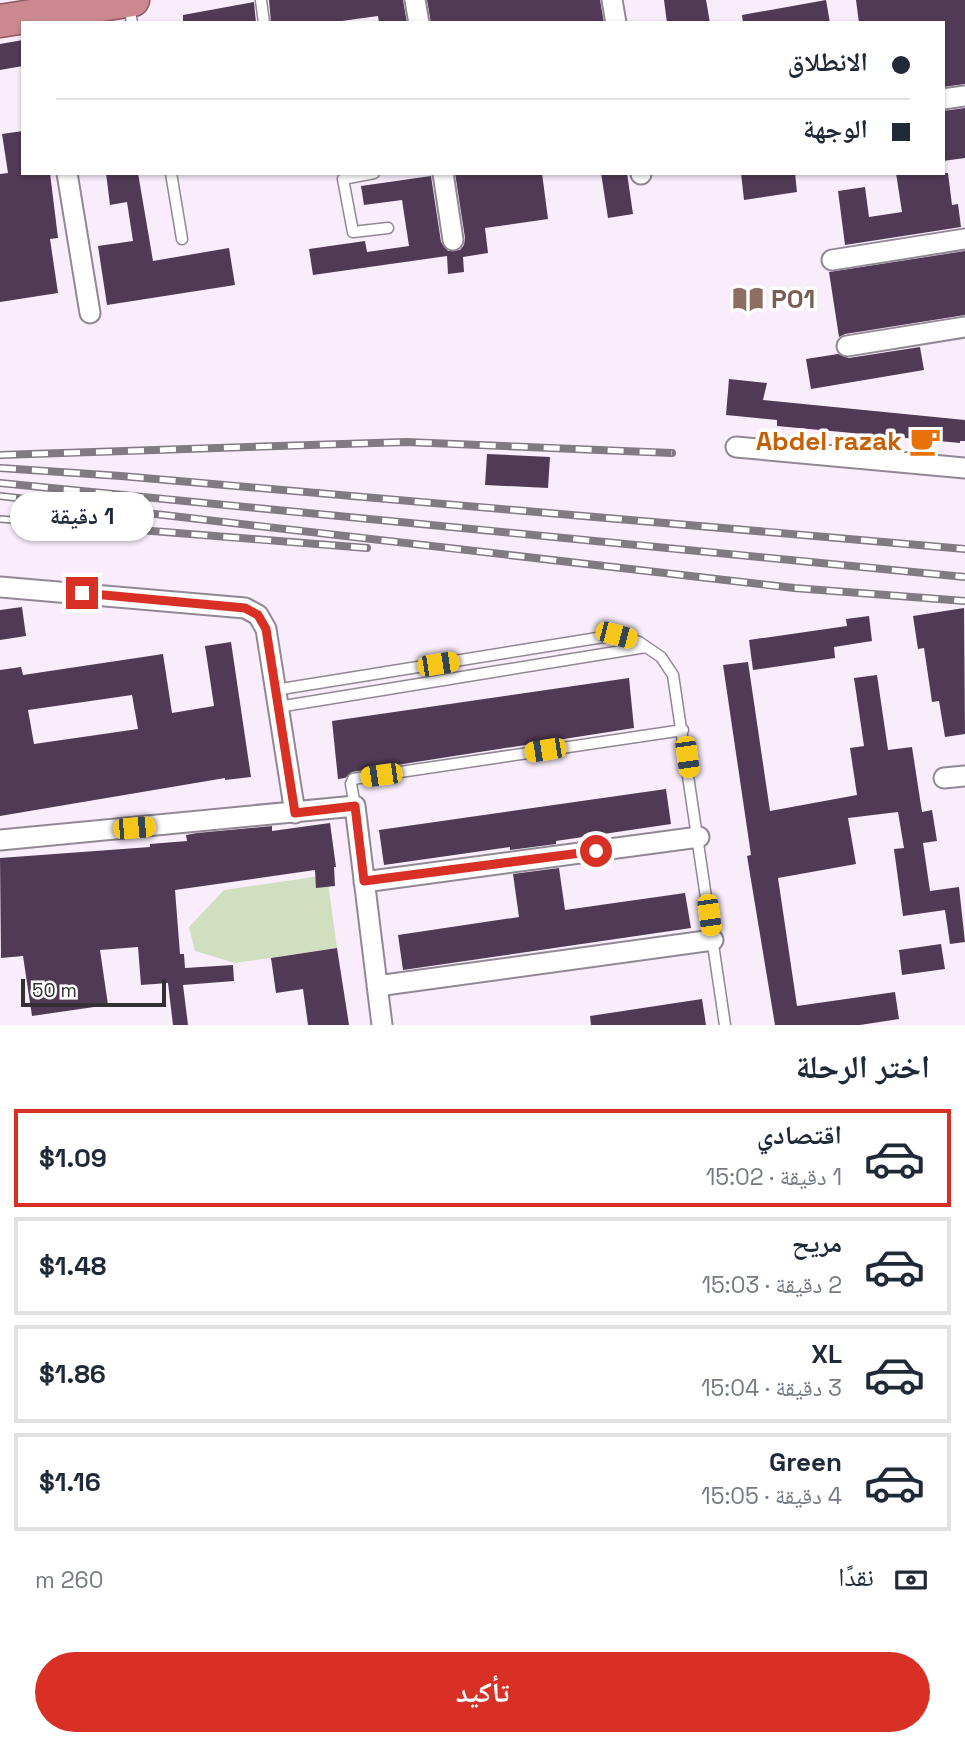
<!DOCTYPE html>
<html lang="ar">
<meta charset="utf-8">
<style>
body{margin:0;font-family:"Space Grotesk","Noto Naskh Arabic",sans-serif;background:#f6f6f7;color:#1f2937;direction:rtl;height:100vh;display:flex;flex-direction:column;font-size:26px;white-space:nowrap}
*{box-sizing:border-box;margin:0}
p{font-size:23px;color:#747a83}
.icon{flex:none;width:38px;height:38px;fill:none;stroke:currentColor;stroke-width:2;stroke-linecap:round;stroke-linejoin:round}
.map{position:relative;height:1025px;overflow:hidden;direction:ltr}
.details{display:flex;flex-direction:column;background:#fff;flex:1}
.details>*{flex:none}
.guide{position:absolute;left:21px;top:21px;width:924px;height:154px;border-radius:0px;box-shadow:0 2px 5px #0004;direction:rtl;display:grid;align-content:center;height:154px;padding:0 35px;background:#fff}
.scale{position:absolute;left:21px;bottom:18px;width:145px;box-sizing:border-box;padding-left:7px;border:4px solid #332f34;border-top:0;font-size:19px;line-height:24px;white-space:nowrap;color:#332f34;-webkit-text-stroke:5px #fff;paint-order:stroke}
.end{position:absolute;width:32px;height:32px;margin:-16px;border:9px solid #d93025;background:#fff;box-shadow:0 0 0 4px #fff}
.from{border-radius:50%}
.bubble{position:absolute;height:49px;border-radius:24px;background:#fff;box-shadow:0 2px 5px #0004;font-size:23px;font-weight:700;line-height:49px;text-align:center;direction:rtl}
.car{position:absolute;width:21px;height:42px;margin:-21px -10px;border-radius:9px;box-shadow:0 0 5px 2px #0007;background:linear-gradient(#f5c518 24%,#345 0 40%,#f5c518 0 76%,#345 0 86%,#f5c518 0)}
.guide b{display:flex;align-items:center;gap:24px;height:66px;font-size:26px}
.guide b+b{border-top:2px solid #e0e1e3}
.guide i{width:18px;height:18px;background:#1f2937}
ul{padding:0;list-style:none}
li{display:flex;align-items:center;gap:21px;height:98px;margin:0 14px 10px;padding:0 21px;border:4px solid #e0e1e3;border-radius:0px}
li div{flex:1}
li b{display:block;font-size:26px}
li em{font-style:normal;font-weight:700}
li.current{border-color:#d93025}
li>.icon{width:63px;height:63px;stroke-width:1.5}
h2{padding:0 35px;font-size:32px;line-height:84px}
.pay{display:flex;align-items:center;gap:18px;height:77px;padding:0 35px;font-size:26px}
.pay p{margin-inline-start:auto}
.action{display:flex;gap:14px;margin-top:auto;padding:14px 35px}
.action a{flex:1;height:80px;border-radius:42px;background:#d93025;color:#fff;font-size:28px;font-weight:700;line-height:80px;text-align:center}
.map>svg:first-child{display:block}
</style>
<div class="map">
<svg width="965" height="1025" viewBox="0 0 965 1025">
<rect width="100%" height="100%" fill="#f9edfc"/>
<path fill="#cfdfbf" d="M327 875 337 948 235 963 195 951 189 927 224 890Z"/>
<path fill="#513a55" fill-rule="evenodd" d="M269 0H403L407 23H379L378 16 327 23H271Z
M427 0H600L604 23H431Z
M664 0H706L710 23H667Z
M826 0 830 23H743L742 15Z
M856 0H965V84L943 87V23H859Z
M254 2 256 23H183V15Z
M23 40V66L0 70V44Z
M965 108V158L943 161V111Z
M23 131V173H50L58 238 50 239 58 293 0 302V174L8 173 2 134Z
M106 173H138L153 261 229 248 235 285 107 305 98 246 133 241 127 202 110 205Z
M455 173H542L548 219 485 228 488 253 463 257 464 272 448 274 447 256 313 275 309 249 365 241 367 252 409 246 402 200 364 205 361 186 431 176 441 242 448 251 460 250 464 245 465 238Z
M601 173H627L633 214 608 218Z
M741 173H795L797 192 744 200Z
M896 173H948L952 205 958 204 961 227 845 245 838 191 865 187 869 217 902 212Z
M965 251V315L845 334 839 337 829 272Z
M920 347 924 370 811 389 806 359 838 354 849 358Z
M729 379 767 383 763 400 965 420V441H960V443L777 426V420L726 415Z
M487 454 550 457 548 488 485 485Z
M22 607 26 636 0 640V610Z
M964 608 965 734 945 737 939 701 932 702 924 648 918 649 913 616Z
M869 616 872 641 834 647 835 658 753 670 749 640 847 626 846 619Z
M231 642 251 777 225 780V778L0 816V670L21 667 23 675 163 654 172 713 214 706 205 646ZM132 695 138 729 34 744 28 710Z
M748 662 770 811 857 795 850 748 864 746 854 678 877 675 888 750 912 747 922 812 932 810 937 841 923 843 930 891 959 887 965 942 950 944 945 910 903 916 894 849 904 848 898 812 848 818 856 864 778 878 797 1006 895 992 899 1019 860 1025H775L747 856 751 855 723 665Z
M629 678 634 728 352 772 345 778 338 779 332 721Z
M666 789 671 824 556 841V844L510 850V847L384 865 379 830Z
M330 823 336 867H334L335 886 316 888 315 870 175 890 180 954H184L185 968 233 965 234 981 183 985 188 1025H173L168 983 141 985 138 947 100 950 108 1005 32 1016 23 956 1 958 0 858 150 847V844L187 841 186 835 197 833 272 826V831Z
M559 868 565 910 685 893 691 928 403 970 398 935 519 917 513 874Z
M941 944 945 969 902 975 899 950Z
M337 948 349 1025H308L303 989 276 993 271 958Z
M702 999 706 1025H591L590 1016Z"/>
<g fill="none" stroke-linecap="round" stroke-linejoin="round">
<defs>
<path id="service" d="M261 0 264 23
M129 5 132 23
M171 173 182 239
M374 173 343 179 353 232 388 228
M275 690 616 635 639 642 661 657 673 675 725 1025
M278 707 646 647
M355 806 351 784 353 779 683 730"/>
<path id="minor" d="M415 0 419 23
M612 0 616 23
M943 99 965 96
M67 173 90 313
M443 173 453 240
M641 173V174
M832 260 965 239
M847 346 965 327
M736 447 965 468
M0 587 245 608 258 615 266 629 295 813
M944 778 965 776
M0 840 355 806 382 1025
M364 882 699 837
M377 986 713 940"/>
<path id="trunk" d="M0 21 133 0"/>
</defs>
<use href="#service" stroke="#928794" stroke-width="13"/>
<use href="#minor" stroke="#928794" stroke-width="23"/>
<use href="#trunk" stroke="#8f575e" stroke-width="35"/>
<use href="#service" stroke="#fff" stroke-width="10"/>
<use href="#minor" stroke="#fff" stroke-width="19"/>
<use href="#trunk" stroke="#cc8a90" stroke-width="32"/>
<defs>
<path id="rail" d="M0 455 406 442 672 453
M0 468 121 476 965 549
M0 483 965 577
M0 496 794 588 965 601
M0 519 367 548"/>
</defs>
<use href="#rail" stroke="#827a83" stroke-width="8"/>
<use href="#rail" stroke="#fff" stroke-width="5" stroke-dasharray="16" stroke-linecap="butt"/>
</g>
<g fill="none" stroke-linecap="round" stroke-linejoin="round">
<path stroke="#d93025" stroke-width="9" d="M82 593 245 608 258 615 266 629 295 813 355 806 364 881 596 851"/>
</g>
<defs>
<symbol id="library-bare" viewBox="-9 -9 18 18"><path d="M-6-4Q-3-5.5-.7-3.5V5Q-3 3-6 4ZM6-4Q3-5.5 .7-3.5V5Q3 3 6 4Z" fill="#8d6e63" stroke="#fff" stroke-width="2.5" paint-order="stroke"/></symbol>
<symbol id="cafe-bare" viewBox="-9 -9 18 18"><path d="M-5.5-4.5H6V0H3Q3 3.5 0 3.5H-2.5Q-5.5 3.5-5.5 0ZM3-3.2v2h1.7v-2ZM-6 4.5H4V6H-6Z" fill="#e8710a" stroke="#fff" stroke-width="2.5" paint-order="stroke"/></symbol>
</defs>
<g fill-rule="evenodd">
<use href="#library-bare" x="726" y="277" width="44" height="44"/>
<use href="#cafe-bare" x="903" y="419" width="44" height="44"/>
</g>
<g text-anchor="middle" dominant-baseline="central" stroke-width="7" stroke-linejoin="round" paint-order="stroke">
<g font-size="26" font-weight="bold" fill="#785e54" stroke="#fff" text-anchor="start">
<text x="771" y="299">P01</text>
</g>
<g font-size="26" font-weight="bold" fill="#c56008" stroke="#fff" text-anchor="end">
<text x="902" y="441">Abdel razak</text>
</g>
</g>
</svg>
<div class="scale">50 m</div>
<i class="end from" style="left:596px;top:851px"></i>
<i class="end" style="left:82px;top:593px"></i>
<div class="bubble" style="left:10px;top:492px;width:144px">1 دقيقة</div>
<i class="car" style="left:616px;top:635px;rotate:105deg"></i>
<i class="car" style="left:438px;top:664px;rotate:81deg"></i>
<i class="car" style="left:545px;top:750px;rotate:261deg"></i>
<i class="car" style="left:687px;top:757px;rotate:172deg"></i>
<i class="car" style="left:381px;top:775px;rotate:262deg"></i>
<i class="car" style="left:134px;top:828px;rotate:85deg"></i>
<i class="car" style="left:709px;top:915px;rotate:172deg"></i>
<div class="guide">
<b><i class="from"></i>الانطلاق</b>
<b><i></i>الوجهة</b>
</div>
</div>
<section class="details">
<h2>اختر الرحلة</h2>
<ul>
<li class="current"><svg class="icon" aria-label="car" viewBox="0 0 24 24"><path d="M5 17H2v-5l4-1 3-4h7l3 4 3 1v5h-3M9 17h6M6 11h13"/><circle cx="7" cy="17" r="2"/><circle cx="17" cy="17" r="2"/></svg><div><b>اقتصادي</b><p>1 دقيقة · 15:02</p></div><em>$1.09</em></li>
<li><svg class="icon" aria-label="car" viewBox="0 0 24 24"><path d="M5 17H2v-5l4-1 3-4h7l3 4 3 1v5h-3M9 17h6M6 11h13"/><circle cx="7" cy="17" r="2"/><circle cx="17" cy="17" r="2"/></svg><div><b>مريح</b><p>2 دقيقة · 15:03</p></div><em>$1.48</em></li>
<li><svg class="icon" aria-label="car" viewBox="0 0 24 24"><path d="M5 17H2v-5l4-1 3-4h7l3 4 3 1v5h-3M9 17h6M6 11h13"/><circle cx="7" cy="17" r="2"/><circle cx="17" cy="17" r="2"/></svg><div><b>XL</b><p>3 دقيقة · 15:04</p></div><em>$1.86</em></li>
<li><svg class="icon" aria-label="car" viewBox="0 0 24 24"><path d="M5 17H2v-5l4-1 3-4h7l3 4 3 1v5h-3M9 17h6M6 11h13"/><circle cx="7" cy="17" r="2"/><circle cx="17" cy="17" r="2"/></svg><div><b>Green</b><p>4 دقيقة · 15:05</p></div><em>$1.16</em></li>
</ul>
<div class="pay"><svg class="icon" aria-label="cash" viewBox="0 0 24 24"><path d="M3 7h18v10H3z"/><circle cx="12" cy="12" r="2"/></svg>نقدًا<p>260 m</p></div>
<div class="action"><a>تأكيد</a></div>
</section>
